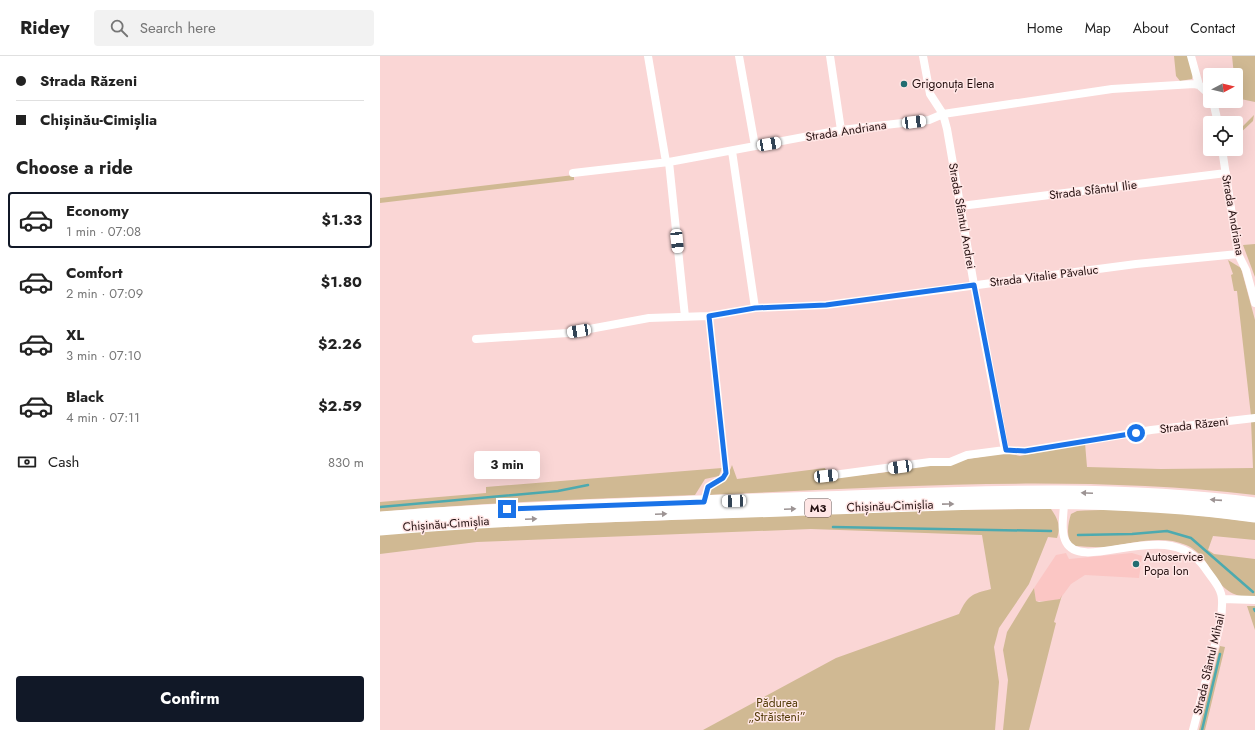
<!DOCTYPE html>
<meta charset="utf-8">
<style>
body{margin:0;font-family:Jost,sans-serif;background:#f2f2f2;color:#222;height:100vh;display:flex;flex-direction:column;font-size:15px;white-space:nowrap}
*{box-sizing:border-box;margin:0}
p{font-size:13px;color:#767676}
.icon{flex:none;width:22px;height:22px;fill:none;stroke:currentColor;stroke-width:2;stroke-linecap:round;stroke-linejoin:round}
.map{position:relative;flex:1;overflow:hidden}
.drawer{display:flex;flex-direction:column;background:#fff;width:380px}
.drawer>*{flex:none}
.top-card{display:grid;align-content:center;height:88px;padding:0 16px;background:#fff}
.needle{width:26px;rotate:83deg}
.tools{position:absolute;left:823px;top:12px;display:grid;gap:8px}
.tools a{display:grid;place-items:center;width:40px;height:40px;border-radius:4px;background:#fff;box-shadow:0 4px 16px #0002;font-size:20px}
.end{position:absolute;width:18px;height:18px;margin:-9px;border:5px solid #1a73e8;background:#fff;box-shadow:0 0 0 2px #fff}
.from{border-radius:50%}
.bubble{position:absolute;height:28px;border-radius:4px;background:#fff;box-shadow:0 4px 16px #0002;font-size:13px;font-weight:700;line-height:28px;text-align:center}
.car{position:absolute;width:12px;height:24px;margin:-12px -6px;border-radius:5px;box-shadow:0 0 3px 1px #0007;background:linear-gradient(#fff 24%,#345 0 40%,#fff 0 76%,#345 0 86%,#fff 0)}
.top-card b{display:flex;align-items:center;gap:14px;height:38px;font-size:15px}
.top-card b+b{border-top:1px solid #e0e0e0}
.top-card i{width:10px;height:10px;background:#222}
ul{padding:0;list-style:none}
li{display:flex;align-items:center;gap:12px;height:56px;margin:0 8px 6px;padding:0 8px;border:2px solid transparent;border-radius:4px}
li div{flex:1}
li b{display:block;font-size:15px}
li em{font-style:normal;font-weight:700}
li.on{border-color:#111827}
li>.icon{width:36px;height:36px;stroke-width:1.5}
h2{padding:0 16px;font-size:18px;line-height:48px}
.pay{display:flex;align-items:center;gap:10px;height:44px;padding:0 16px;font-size:15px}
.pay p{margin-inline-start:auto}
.primary-button{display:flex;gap:8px;margin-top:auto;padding:8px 16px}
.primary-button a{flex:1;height:46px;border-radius:4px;background:#111827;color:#fff;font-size:16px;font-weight:700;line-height:46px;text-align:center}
header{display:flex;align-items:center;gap:24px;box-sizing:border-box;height:56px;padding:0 20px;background:#fff;border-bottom:1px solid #e0e0e0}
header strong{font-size:19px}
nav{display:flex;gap:22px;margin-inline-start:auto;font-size:14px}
.search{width:280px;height:36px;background:#f2f2f2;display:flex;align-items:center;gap:10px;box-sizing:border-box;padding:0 14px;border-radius:4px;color:#767676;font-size:15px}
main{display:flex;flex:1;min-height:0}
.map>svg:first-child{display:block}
</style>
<header>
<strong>Ridey</strong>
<div class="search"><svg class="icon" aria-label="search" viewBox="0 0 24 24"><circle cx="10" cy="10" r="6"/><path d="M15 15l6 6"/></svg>Search here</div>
<nav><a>Home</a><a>Map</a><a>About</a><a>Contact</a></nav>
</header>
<main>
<section class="drawer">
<div class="top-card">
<b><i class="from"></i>Strada Răzeni</b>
<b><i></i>Chișinău-Cimișlia</b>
</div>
<h2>Choose a ride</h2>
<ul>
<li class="on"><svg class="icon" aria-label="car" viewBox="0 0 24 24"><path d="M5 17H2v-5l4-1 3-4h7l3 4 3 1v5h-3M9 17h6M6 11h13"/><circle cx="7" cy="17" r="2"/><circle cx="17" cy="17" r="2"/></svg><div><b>Economy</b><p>1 min · 07:08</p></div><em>$1.33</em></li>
<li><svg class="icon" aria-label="car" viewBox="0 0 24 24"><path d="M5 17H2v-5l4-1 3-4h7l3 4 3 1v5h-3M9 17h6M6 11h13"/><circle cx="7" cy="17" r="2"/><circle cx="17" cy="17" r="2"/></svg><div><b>Comfort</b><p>2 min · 07:09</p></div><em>$1.80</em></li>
<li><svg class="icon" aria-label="car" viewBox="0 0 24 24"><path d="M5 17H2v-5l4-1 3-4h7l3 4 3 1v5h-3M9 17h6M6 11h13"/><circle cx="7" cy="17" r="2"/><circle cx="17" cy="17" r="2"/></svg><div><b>XL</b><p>3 min · 07:10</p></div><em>$2.26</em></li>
<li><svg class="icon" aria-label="car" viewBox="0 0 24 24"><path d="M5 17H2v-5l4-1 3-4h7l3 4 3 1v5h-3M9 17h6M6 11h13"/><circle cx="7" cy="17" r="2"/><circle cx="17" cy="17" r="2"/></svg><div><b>Black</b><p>4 min · 07:11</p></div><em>$2.59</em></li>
</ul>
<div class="pay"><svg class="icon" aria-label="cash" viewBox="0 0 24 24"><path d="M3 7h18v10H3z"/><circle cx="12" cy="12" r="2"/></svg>Cash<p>830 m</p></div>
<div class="primary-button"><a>Confirm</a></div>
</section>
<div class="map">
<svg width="875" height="674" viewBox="0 0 875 674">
<rect width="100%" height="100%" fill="#fad6d5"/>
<path fill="#fbc6c4" d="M686 497 689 503 752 497 762 500 759 522 705 519 691 528 680 543 670 545H656L654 532 676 499Z"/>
<path fill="#d0b993" d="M794 0H809L813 19 812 23 800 25 796 20Z
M852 0H875V46L856 42V19H854Z
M874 59 873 65 856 81V72H861Z
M194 119V124L0 147V142Z
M875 188V221L863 189Z
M848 204 861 212 875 264V360H871L857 235H854L851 219 853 218Z
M871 365H875V439C693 418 510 431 327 439 334 424 346 427 352 409L357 423 445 412 448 422 500 417 625 397 640 400 705 387 707 411 781 413 873 412Z
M342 412 339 420 325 423 315 439C210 443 105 446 0 456V446L106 437V431Z
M671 453C678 463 681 470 677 482L668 481 649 528 619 572 614 591 619 626 615 674H323L456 602 579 558C588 539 592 538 611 533L602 479 431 473 97 486 0 498V478L75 472 558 454Z
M697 455C753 451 819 459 875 466V484L833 480 828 494 834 498 875 503V541C830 543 838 503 806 489 780 478 752 488 725 491 715 492 704 490 694 490 685 483 688 467 691 458Z
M654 532 656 545 659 546 680 543 682 539 674 566 676 567 649 674H623L628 624 623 594 627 576Z
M867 550H875V574Z
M840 590 845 591 825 674H819Z"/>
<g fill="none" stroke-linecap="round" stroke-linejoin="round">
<path stroke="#4daaaf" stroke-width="2.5" d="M0 451 178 435 208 429
M453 471 671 475
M698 479 752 478 787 475 811 482 873 536
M874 553 875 555
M822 674 840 598"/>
<path stroke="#fff" stroke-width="8" d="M268 0 286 106
M359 0 375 90
M450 0 461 74
M543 0 550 38 563 58 567 73 594 229 625 394
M811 0 819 29
M833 45 838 67
M842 93 858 198 866 214 875 247
M352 95 375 252
M289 106 305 261
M193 117 289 106 461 74 549 64 563 58 732 33 814 28 819 29 830 39
M581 150 846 117
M96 283 188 277 269 262 329 260 375 252 446 249 756 208 858 198
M446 420 550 406H570L587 399 625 394 645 395 771 374 875 362
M324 446 328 431 343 422 346 417 329 260
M684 446C684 458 680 475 686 486 704 519 788 458 825 512 831 521 842 532 842 544 843 562 837 580 833 597 826 623 820 648 813 674
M842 543 875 544"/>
<path stroke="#fff" stroke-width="13" d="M0 462C146 451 293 447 440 442 585 437 730 429 875 448
M0 473C143 461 287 458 431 453 579 447 728 439 875 460"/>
</g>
<defs><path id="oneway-solid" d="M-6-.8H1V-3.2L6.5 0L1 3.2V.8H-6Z"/></defs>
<g fill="#9c9393">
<use href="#oneway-solid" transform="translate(707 437) rotate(-178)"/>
<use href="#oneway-solid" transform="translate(836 444) rotate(-176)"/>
<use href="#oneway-solid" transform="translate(568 448) rotate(-1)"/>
<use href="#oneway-solid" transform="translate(410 453) rotate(-2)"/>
<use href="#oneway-solid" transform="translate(281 458) rotate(-2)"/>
<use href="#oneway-solid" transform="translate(151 463) rotate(-3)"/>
</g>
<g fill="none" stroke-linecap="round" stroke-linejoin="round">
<path stroke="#1a73e8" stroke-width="5" d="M127 453 324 446 328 431 343 422 346 417 329 260 375 252 446 249 594 229 626 394 645 395 756 377"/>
</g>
<g fill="#216d71" stroke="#ffe6e5" stroke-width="1.5">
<circle cx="524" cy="28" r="4"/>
<circle cx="756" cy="508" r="4"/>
</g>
<g text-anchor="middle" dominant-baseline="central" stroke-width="3" stroke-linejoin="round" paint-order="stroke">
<rect fill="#ffe6e5" stroke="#665050" stroke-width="1" x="425" y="443" width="26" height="18" rx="3"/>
<g font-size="11" font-weight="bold" fill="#241010">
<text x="438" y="452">M3</text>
</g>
<g font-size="12" fill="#241010" stroke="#ffe6e5" text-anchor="start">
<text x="532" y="28">Grigonuța Elena</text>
<text x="764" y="501">Autoservice<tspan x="764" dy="14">Popa Ion</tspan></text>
</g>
<g font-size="12" fill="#241010" stroke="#ffe6e5">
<text transform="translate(466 75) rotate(-9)">Strada Andriana</text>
<text transform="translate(713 134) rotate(-7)">Strada Sfântul Ilie</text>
<text transform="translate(853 159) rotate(80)">Strada Andriana</text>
<text transform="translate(582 160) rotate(80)">Strada Sfântul Andrei</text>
<text transform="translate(664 220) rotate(-7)">Strada Vitalie Păvaluc</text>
<text transform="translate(814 369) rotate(-7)">Strada Răzeni</text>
<text transform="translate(510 450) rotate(-2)">Chișinău-Cimișlia</text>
<text transform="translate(66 468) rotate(-4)">Chișinău-Cimișlia</text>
<text transform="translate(829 608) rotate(-77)">Strada Sfântul Mihail</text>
</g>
<g font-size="12" fill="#533b08" stroke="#ffe6e5">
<text x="397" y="647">Pădurea<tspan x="397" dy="14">„Străisteni”</tspan></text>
</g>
</g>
</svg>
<div class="tools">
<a><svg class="needle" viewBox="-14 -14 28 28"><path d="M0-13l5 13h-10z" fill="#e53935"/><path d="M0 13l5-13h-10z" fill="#767676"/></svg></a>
<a><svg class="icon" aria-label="locate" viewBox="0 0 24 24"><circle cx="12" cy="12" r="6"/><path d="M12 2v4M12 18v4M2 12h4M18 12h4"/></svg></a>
</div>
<i class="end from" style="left:756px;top:377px"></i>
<i class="end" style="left:127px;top:453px"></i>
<div class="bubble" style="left:94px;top:395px;width:66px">3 min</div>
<i class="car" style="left:534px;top:66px;rotate:83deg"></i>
<i class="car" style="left:389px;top:88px;rotate:80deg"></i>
<i class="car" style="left:297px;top:185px;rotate:174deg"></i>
<i class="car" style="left:199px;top:275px;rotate:261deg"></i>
<i class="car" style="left:520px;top:411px;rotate:262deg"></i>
<i class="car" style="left:446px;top:420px;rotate:84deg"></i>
<i class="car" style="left:354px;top:445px;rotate:268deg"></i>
</div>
</main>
